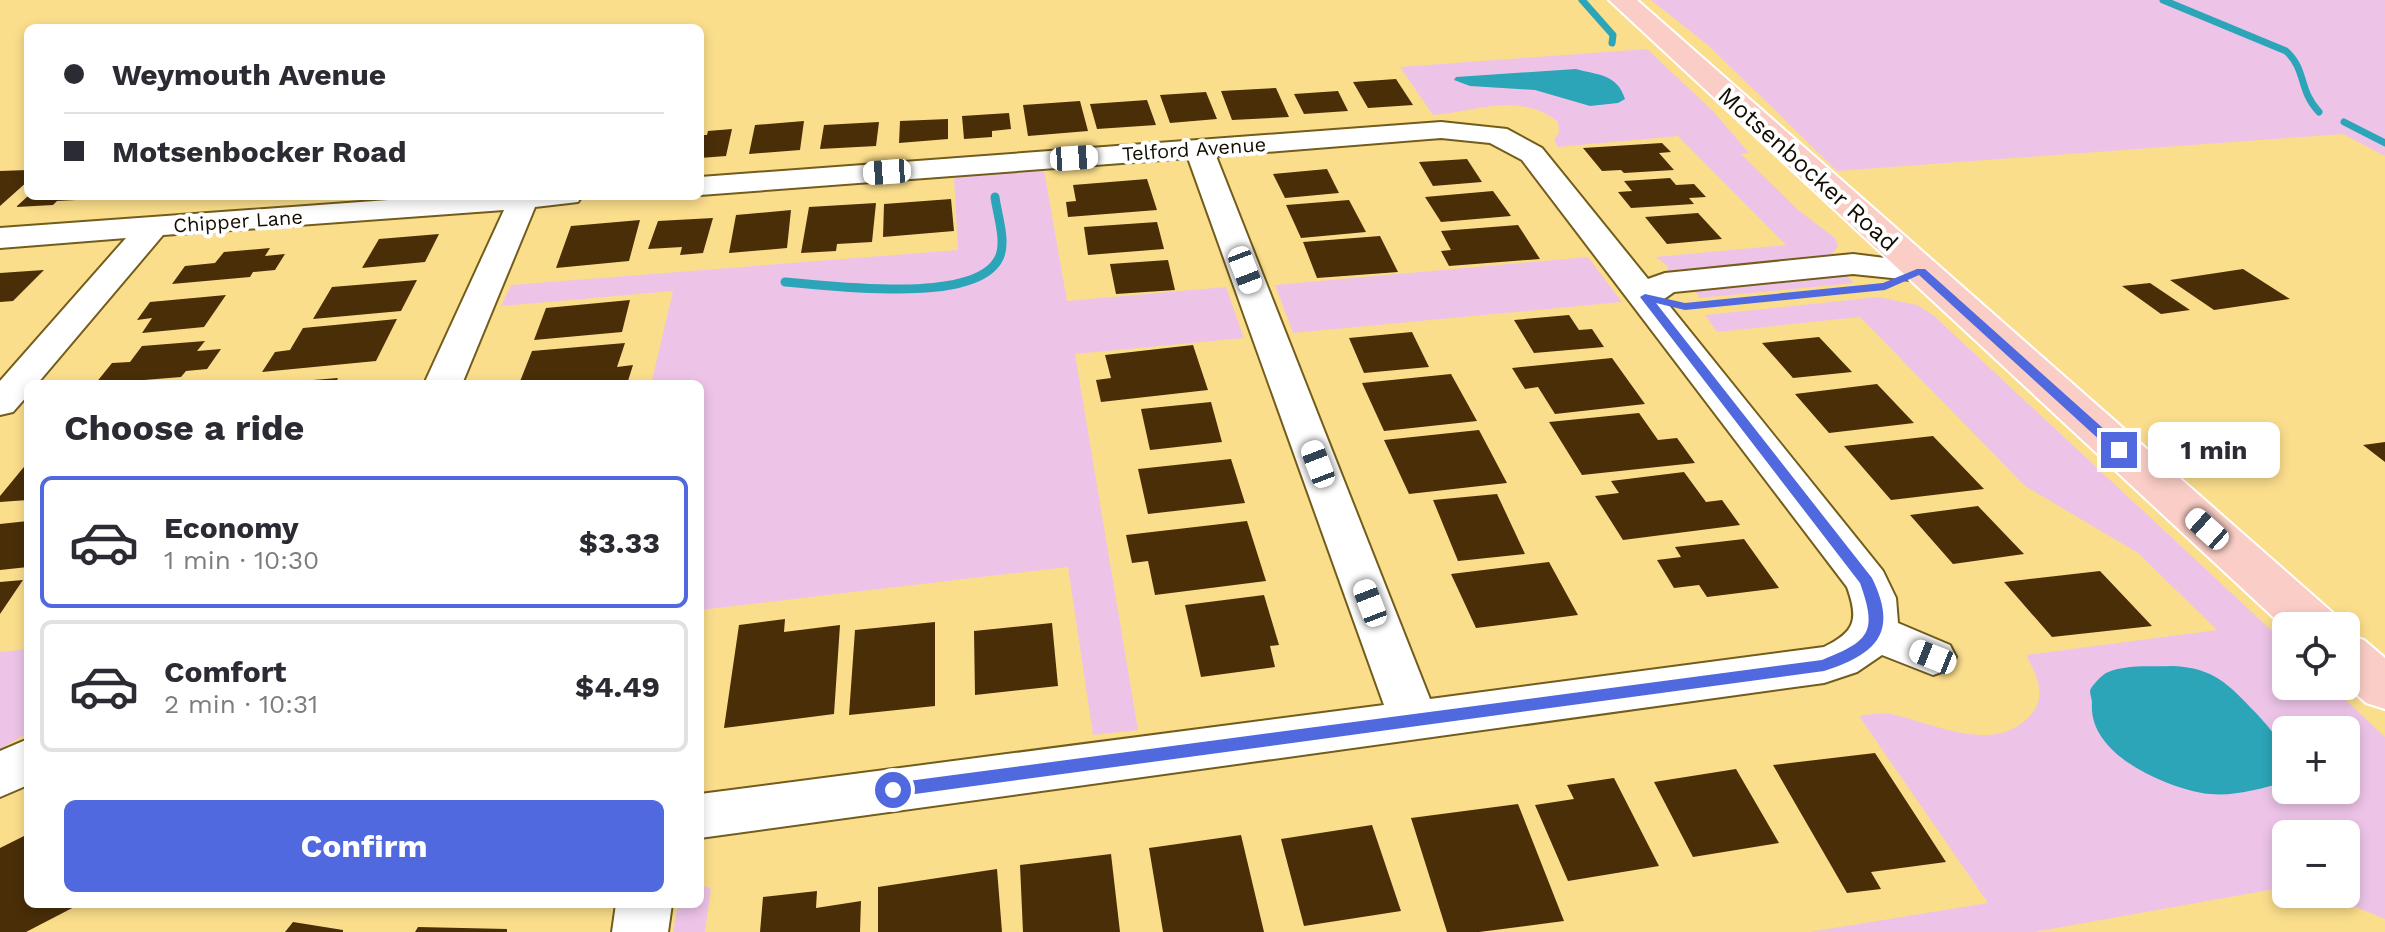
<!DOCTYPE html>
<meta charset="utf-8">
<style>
body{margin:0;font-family:"Work Sans",sans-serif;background:#f2f2f3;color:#2b2b33;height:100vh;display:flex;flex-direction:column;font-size:30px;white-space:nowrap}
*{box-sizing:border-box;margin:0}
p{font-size:26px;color:#7c7c81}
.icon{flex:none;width:44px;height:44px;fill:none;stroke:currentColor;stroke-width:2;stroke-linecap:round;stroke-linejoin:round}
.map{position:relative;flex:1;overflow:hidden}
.details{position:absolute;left:24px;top:380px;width:680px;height:528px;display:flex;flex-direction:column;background:#fff;border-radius:12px;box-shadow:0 4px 12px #0003}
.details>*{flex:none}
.top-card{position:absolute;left:24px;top:24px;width:680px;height:176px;border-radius:12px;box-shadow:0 4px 12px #0003;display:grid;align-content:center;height:176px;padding:0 40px;background:#fff}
.tools{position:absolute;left:2272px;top:612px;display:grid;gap:16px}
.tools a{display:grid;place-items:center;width:88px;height:88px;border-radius:12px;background:#fff;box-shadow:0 4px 12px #0003;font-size:40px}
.end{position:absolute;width:36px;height:36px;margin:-18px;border:10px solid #5069de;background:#fff;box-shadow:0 0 0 4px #fff}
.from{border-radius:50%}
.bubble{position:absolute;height:56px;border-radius:12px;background:#fff;box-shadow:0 4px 12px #0003;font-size:26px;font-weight:700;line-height:56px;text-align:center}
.car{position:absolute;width:24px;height:48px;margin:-24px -12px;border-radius:10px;box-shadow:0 0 6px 2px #0007;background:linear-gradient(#fff 24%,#345 0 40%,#fff 0 76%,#345 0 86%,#fff 0)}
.top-card b{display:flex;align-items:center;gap:28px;height:76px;font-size:30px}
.top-card b+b{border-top:2px solid #e1e1e2}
.top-card i{width:20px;height:20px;background:#2b2b33}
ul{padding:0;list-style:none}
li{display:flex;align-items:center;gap:24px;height:132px;margin:0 16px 12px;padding:0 24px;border:4px solid #e1e1e2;border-radius:12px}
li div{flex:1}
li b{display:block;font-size:30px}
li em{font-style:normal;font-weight:700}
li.on{border-color:#5069de}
li>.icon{width:72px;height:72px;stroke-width:1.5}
h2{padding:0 40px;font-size:36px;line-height:96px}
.button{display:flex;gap:16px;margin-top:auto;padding:16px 40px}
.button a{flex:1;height:92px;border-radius:12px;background:#5069de;color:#fff;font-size:32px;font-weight:700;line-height:92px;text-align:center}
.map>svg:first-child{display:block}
</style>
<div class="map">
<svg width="2385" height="932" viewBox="0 0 2385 932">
<rect width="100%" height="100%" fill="#fbde8c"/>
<path fill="#edc4e8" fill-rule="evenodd" d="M1651 0H2385V156L2343 134 1837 171 1709 46Z
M1647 49 1713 111 1749 153 1741 154 1798 210 1835 238 1838 246 1831 256 1667 271 1668 266 1655 257 1786 245 1678 136 1558 147 1554 140 1559 132 1558 122C1519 91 1475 112 1433 115L1400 67Z
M1044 170 1067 301 1226 287 1244 338 1075 354 1138 730 1093 735 1068 567 700 610V384H651L673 291 501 306 511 285 958 250 954 177Z
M1588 257 1622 302 1293 333 1275 285Z
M1844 273 1854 283 1700 298 1691 287Z
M1878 297 1917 305 1933 315 2286 644V686H2331L2385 737V919L2324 894H2346V834H2286V887L2034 932H1809L1988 903 1859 716C1871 714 1883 712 1895 715 1937 725 2000 756 2033 712 2047 694 2035 672 2026 655L2217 630 2138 553 2025 486 1860 317 1717 332 1705 315ZM2286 730H2346V790H2286Z
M28 649V733L0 749V652Z
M700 884 711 889 705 932H673L678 904H700Z"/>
<path fill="#2ca5b8" d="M1576 69C1596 75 1617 73 1625 99L1618 103 1590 106 1535 90 1470 86 1454 80 1456 77Z
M2173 666C2214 668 2228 684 2255 712 2264 722 2277 734 2280 749 2281 754 2278 762 2278 768L2286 771V782C2259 789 2230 798 2202 793 2160 785 2088 753 2092 703 2092 699 2090 695 2090 691 2091 686 2102 675 2106 673 2125 664 2152 667 2173 666Z"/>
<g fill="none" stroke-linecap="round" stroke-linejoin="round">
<path stroke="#2ca5b8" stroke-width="7" d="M1582 0 1613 35 1612 43
M2163 0 2286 51C2307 70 2298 90 2319 112
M2344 122 2385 143"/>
<path stroke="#2ca5b8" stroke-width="9" d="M785 282C830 285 976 306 999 258 1007 242 997 214 995 197"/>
</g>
<path fill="#492e08" d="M1396 79 1413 105 1368 108 1353 82Z
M1276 88 1289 117 1232 120 1221 91Z
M1338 91 1348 111 1304 114 1294 94Z
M1206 92 1217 119 1170 123 1160 95Z
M1147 100 1156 125 1097 129 1090 104Z
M1080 101 1088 131 1028 136 1023 105Z
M1009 113 1011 129 992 131V137L964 139 962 116Z
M948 119V139L899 143 900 121Z
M804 121 800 150 749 154 755 125Z
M879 122 876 146 820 149 824 125Z
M732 129 726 156 700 158V135H707L708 131Z
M1662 143 1671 152 1659 153 1674 170 1624 173 1621 170 1602 171 1583 148Z
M1467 159 1482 182 1433 186 1419 162Z
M1327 169 1339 193 1285 198 1273 174Z
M28 170V181L0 206V171Z
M1670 178 1676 185 1694 184 1706 197 1689 198 1694 204 1631 208 1618 192 1632 191 1624 181Z
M1147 179 1157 210 1068 217 1066 202 1076 201 1073 185Z
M1493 191 1511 216 1441 222 1425 197Z
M28 196H80L76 200 57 201 53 205 16 207Z
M951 199 954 231 883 237 884 204Z
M1349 200 1366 232 1301 238 1286 205Z
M876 203 872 242 837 244 836 251 801 253 809 207Z
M791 210 787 248 729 253 736 215Z
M1698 213 1722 239 1667 244 1645 217Z
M713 218 703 253 680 255 682 247 648 249 658 221Z
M640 220 629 261 556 268 571 226Z
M1157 222 1164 249 1088 255 1084 227Z
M1518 225 1540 259 1449 266 1441 251 1451 250 1441 231Z
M439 234 425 262 362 268 379 239Z
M1380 236 1398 272 1317 278 1303 242Z
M270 248 265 256 285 254 275 270 253 272 250 277 172 284 185 266 215 263 224 252Z
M1168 260 1175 290 1116 294 1110 264Z
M2243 269 2290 299 2214 310 2170 280Z
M44 270 13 301 0 302V273Z
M417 280 401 311 313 319 332 287Z
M2150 283 2190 310 2161 314 2122 286Z
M226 295 204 327 142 333 152 318 137 320 150 302Z
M630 300 622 332 534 340 546 308Z
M1569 315 1579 330 1592 329 1604 347 1534 353 1514 320Z
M397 319 376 361 262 372 275 352 290 350 303 328Z
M1412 332 1429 367 1364 373 1349 338Z
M1819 337 1852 372 1793 378 1762 343Z
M205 341 197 351 221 349 207 369 186 371 181 377 95 384 112 363 130 362 142 346Z
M625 343 617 367 633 365 627 384H519L532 351Z
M1193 345 1208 390 1101 402 1096 380 1111 378 1105 355Z
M1612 358 1645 404 1555 414 1538 387 1525 389 1512 368Z
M1451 374 1477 421 1384 431 1362 383Z
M338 378 335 384H288V382Z
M1877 384 1914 423 1829 433 1795 394Z
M1211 402 1222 442 1150 450 1141 409Z
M1639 413 1658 440 1677 438 1695 463 1582 475 1549 422Z
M1479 430 1507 483 1409 494 1384 440Z
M1933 436 1984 489 1891 500 1844 446Z
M2385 442V462L2363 445Z
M1231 459 1245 503 1148 514 1138 469Z
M28 462V500L0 502V496Z
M1684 472 1706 502 1722 500 1740 525 1623 540 1595 496 1619 493 1611 481Z
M1497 494 1525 554 1458 561 1433 500Z
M1978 506 2024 554 1953 564 1910 515Z
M28 521V567L0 570V524Z
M1247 521 1266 581 1155 595 1148 561 1132 563 1126 535Z
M1744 539 1779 588 1707 597 1699 585 1674 588 1657 560 1681 557 1675 547Z
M1549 562 1578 615 1476 628 1451 574Z
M2100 571 2152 626 2052 637 2004 582Z
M23 580 0 614V582Z
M1264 595 1279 645 1270 646 1275 667 1201 677 1185 605Z
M785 619 784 632 840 625 834 714 724 728 739 625Z
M935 622V706L849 715 855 630Z
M1052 623 1058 686 975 695 974 631Z
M1875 753 1946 862 1871 872 1881 889 1847 893 1773 765Z
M1736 769 1779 843 1693 857 1654 782Z
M1614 778 1659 866 1568 881 1535 805 1574 799 1567 785Z
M1518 804 1564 921 1479 932H1447L1411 818Z
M1372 825 1401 911 1304 926 1281 839Z
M28 834V904H80L26 932H0V848Z
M1241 835 1264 932H1163L1149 848Z
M1111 854 1120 932H1023L1020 865Z
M997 869 1002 932H878V887Z
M817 891 816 908 861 901 860 932H760L763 897Z
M293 922 343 930V932H285Z
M418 927 507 929V932H415Z"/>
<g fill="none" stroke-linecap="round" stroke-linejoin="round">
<defs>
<path id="minor" d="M1441 122 1507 129 1542 148 1648 279 1665 273 1853 254 1933 264 1937 271 1933 278 1921 281 1853 274 1674 292 1664 299 1883 571 1896 598 1898 623 1950 645 1956 657 1950 669 1933 675 1882 655 1857 672 1824 683 700 838V794L1384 705 1188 158 700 195V177ZM1441 138 1490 143 1522 160 1847 587C1859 620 1855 632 1824 647L1430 699 1216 156Z
M443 196H582L578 202 535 207 462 384H424L504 210 163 235 37 384H28V395L13 412 0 415V381L126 238 0 248V228Z
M28 739V785L0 797V751Z
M616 904H672L668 932H612Z"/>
<path id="major" d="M1609 0H1637L2333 613 2340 626H2286V629Z
M2346 635 2364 640 2385 658V709L2366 703 2346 685Z"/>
</defs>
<use href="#minor" stroke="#725d1d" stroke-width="4"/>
<use href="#major" stroke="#fff" stroke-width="4"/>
<use href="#minor" fill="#fff" fill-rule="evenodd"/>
<use href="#major" fill="#facec6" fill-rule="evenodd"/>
</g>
<path fill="#5069de" d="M1917 269H1925L2124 447V453H2114L1919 275 1885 290 1685 310 1656 303 1872 578C1899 633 1876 654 1824 671L893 797 887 795 885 790 893 783 1822 660C1869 641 1878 633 1860 583L1640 297 1645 294 1685 303 1883 283Z"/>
<g text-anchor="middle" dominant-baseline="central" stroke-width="8" stroke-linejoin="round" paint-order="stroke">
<g font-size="20" fill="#140c00" stroke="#fff">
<text transform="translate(1194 149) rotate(-4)">Telford Avenue</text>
<text transform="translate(238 221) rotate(-4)">Chipper Lane</text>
</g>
<g font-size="24" fill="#140c00" stroke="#fff">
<text transform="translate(1808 169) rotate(42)">Motsenbocker Road</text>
</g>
</g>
</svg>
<div class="tools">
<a><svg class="icon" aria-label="locate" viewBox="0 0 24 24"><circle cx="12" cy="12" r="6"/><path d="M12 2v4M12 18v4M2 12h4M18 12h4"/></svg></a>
<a>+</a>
<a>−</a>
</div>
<i class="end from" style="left:893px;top:790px"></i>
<i class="end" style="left:2119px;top:450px"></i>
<div class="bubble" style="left:2148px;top:422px;width:132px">1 min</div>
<i class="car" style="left:1074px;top:158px;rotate:86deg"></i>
<i class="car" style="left:887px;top:172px;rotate:266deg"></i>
<i class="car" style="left:1245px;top:270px;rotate:159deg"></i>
<i class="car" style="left:1318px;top:464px;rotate:339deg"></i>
<i class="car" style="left:2207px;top:529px;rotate:312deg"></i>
<i class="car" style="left:1370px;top:603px;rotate:339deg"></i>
<i class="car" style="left:1933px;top:657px;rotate:292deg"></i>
<div class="top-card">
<b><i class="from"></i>Weymouth Avenue</b>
<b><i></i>Motsenbocker Road</b>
</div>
<section class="details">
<h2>Choose a ride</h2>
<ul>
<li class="on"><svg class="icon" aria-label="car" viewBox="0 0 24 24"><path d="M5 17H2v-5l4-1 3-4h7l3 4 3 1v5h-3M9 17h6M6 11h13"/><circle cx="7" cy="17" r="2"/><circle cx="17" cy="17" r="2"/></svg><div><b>Economy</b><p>1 min · 10:30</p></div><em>$3.33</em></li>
<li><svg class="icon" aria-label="car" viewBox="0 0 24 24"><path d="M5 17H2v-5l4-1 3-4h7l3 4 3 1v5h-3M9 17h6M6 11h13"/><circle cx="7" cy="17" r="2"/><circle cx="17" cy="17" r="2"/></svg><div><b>Comfort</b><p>2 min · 10:31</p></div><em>$4.49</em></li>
</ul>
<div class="button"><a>Confirm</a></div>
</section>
</div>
